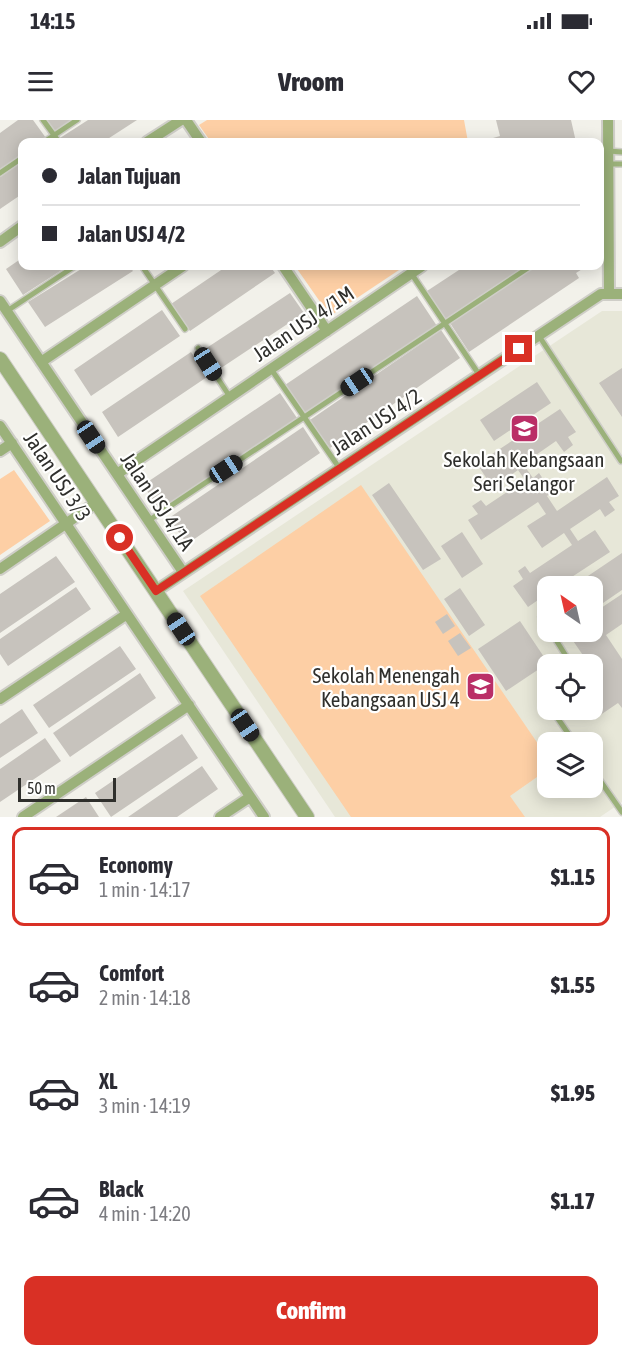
<!DOCTYPE html>
<meta charset="utf-8">
<style>
body{margin:0;font-family:"Asap Condensed",sans-serif;background:#f7f7f7;color:#2b2b33;height:100vh;display:flex;flex-direction:column;font-size:22px;white-space:nowrap}
*{box-sizing:border-box;margin:0}
p{font-size:20px;color:#7c7c81}
.icon{flex:none;width:33px;height:33px;fill:none;stroke:currentColor;stroke-width:2;stroke-linecap:round;stroke-linejoin:round}
.map{position:relative;height:697px;overflow:hidden}
.panel{display:flex;flex-direction:column;background:#fff;flex:1}
.panel>*{flex:none}
.guide{position:absolute;left:18px;top:18px;width:586px;height:132px;border-radius:12px;box-shadow:0 3px 15px #0003;display:grid;align-content:center;height:132px;padding:0 24px;background:#fff}
.needle{width:39px;rotate:326deg}
.buttons{position:absolute;left:537px;top:456px;display:grid;gap:12px}
.buttons a{display:grid;place-items:center;width:66px;height:66px;border-radius:12px;background:#fff;box-shadow:0 3px 15px #0003;font-size:30px}
.scale{position:absolute;left:18px;bottom:15px;width:98px;box-sizing:border-box;padding-left:6px;border:3px solid #2f2f2c;border-top:0;font-size:16px;line-height:21px;white-space:nowrap;color:#2f2f2c;-webkit-text-stroke:4px #fffffe;paint-order:stroke}
.end{position:absolute;width:27px;height:27px;margin:-14px;border:8px solid #d93025;background:#fff;box-shadow:0 0 0 3px #fff}
.from{border-radius:50%}
.car{position:absolute;width:18px;height:36px;margin:-18px -9px;border-radius:8px;box-shadow:0 0 4px 2px #0007;background:linear-gradient(#222 24%,#8ab4d8 0 40%,#222 0 76%,#8ab4d8 0 86%,#222 0)}
.guide b{display:flex;align-items:center;gap:21px;height:57px;font-size:22px}
.guide b+b{border-top:2px solid #e1e1e2}
.guide i{width:15px;height:15px;background:#2b2b33}
ul{padding:10px 0 0;list-style:none}
li{display:flex;align-items:center;gap:18px;height:99px;margin:0 12px 9px;padding:0 12px;border:3px solid transparent;border-radius:12px}
li div{flex:1}
li b{display:block;font-size:22px}
li em{font-style:normal;font-weight:800}
li.current{border-color:#d93025}
li>.icon{width:54px;height:54px;stroke-width:1.5}
.primary-button{display:flex;gap:12px;margin-top:auto;padding:12px 24px}
.primary-button a{flex:1;height:69px;border-radius:12px;background:#d93025;color:#fff;font-size:24px;font-weight:800;line-height:69px;text-align:center}
.status{display:flex;justify-content:space-between;align-items:center;height:42px;padding:0 30px;background:#fff;direction:ltr}
.status svg{height:16px;fill:currentColor}
header{display:flex;justify-content:space-between;align-items:center;height:78px;padding:0 24px;background:#fff;font-size:27px;font-weight:800}
.map>svg:first-child{display:block}
</style>
<div class="status"><b>14:15</b><svg viewBox="0 0 49 12"><path d="M0 12V9h3v3zM5 12V6h3v6zM10 12V3h3v9zM15 12V0h3v12zM26 1h20v11H26zM47 4h2v5h-2z"/></svg></div>
<header><svg class="icon" aria-label="menu" viewBox="0 0 24 24"><path d="M4 6h16M4 12h16M4 18h16"/></svg>Vroom<svg class="icon" aria-label="heart" viewBox="0 0 24 24"><path d="M12 20l-8-8c-3-5 5-10 8-4 3-6 11-1 8 4z"/></svg></header>
<div class="map">
<svg width="622" height="697" viewBox="0 0 622 697">
<rect width="100%" height="100%" fill="#f2f1ea"/>
<path fill="#e7e7d8" fill-rule="evenodd" d="M602 191H622V682L600 697H335L183 471ZM548 466H592V512H548ZM548 544H592V590H548ZM548 622H592V668H548Z"/>
<path fill="#fdcfa5" d="M207 0H464L468 22H211L199 5Z
M295 146H405L330 196Z
M14 350 50 401 0 435V359Z
M361 365 547 637V650L510 676 525 697H351L200 476Z"/>
<path fill="#c7c3bd" d="M18 0H33L46 18 39 22H22V34L0 50V13Z
M46 0H73L55 12Z
M88 0H137L103 22H63L60 18Z
M496 0H571L576 22H494L493 18 500 16Z
M22 41V74L0 89V57Z
M22 138V146H68L23 175 6 149Z
M86 146H129L133 151 45 207 28 182Z
M227 146H270L275 153 190 211 171 184Z
M465 146H526L446 200 427 171Z
M535 146H587L576 153 579 158 469 232 450 203Z
M290 173 304 193 218 250 205 229Z
M417 176 437 206 305 295 285 265Z
M162 190 180 216 91 276 74 250Z
M441 210 460 238 330 328 310 300Z
M191 232 207 257 118 317 102 292Z
M622 248V297L599 263Z
M537 262 551 283 494 321 480 300Z
M280 273 297 298 160 390 143 365Z
M560 289 576 312 568 317 573 325 564 332 556 321 523 344 533 358 539 353 552 372 547 376 557 391 607 357 619 376 609 382 615 390 605 397 600 389 570 409 578 421 595 410 610 432 558 466H548V473L528 487 513 466 523 459 518 451 525 446 530 453 572 425 564 413 542 428 527 406 546 394 538 382 481 420 468 400 478 394 472 386 481 380 486 386 525 360 518 350 493 368 477 344Z
M303 307 320 333 187 424 169 398Z
M389 363 441 439 423 450 372 375Z
M462 412 483 444 462 458 441 426Z
M622 433V470L603 483 585 458Z
M56 436 75 462 0 513V474Z
M76 467 91 489 8 546 0 534V519Z
M460 468 485 505 469 516 444 479Z
M622 474V504L606 515 622 539V588L618 583 593 600 586 590H592V556L596 554 592 544H589L567 512H592V494Z
M447 494 455 506 443 514 435 502Z
M520 501 548 543 506 571 478 529Z
M460 513 471 528 458 536 448 521Z
M120 526 136 549 49 608 33 585Z
M140 553 156 578 70 637 53 613Z
M22 589 38 613 0 638V604Z
M182 614 198 638 111 697 95 673Z
M45 618 61 641 0 682V649Z
M202 646 218 669 177 697H128Z
M86 677 99 697H56Z"/>
<g fill="none" stroke-linecap="round" stroke-linejoin="round">
<defs>
<path id="service" d="M43 0 59 22
M44 22 77 0
M609 31 622 32
M609 44H622
M0 53 22 38
M142 146 185 209
M411 153 480 256
M7 191 75 146
M539 216 621 341
M198 228 230 277
M271 249 340 349
M148 401 531 146
M541 497 548 506
M551 512 566 536 562 544
M548 569 544 573 548 583
M552 590 574 622
M592 649 622 692"/>
<path id="minor" d="M186 0 201 22
M608 0 609 174
M147 22 181 0
M0 122 22 106
M283 146 327 211
M0 181 183 452
M41 242 183 146
M0 306 264 697
M0 331 12 323
M117 354 422 146
M0 449 96 383
M156 471 601 174H622
M0 579 127 494
M23 697 189 585
M220 697 250 677"/>
<path id="tertiary" d="M0 239 307 697"/>
</defs>
<use href="#service" stroke="#cfcec8" stroke-width="8"/>
<use href="#minor" stroke="#cfcec8" stroke-width="14"/>
<use href="#tertiary" stroke="#cfcec8" stroke-width="16"/>
<use href="#service" stroke="#9bb17a" stroke-width="5"/>
<use href="#minor" stroke="#9bb17a" stroke-width="10"/>
<use href="#tertiary" stroke="#9bb17a" stroke-width="14"/>
</g>
<g fill="none" stroke-linecap="round" stroke-linejoin="round">
<path stroke="#d93025" stroke-width="8" d="M120 418 156 471 519 229"/>
</g>
<defs>
<symbol id="school-square" viewBox="-11 -11 22 22"><rect x="-9" y="-9" width="18" height="18" rx="4" fill="#ba2e67" stroke="#fffffe"/><path d="M0-5L7-2L0 1L-7-2ZM-4 1L0 2.5L4 1V4Q0 6-4 4Z" fill="#fff"/></symbol>
</defs>
<g fill-rule="evenodd">
<use href="#school-square" x="508" y="292" width="33" height="33"/>
<use href="#school-square" x="464" y="550" width="33" height="33"/>
</g>
<g text-anchor="middle" dominant-baseline="central" stroke-width="4.5" stroke-linejoin="round" paint-order="stroke">
<g font-size="21" fill="#2f2f2c" stroke="#fffffe">
<text transform="translate(303 203) rotate(-34)">Jalan USJ 4/1M</text>
<text transform="translate(376 301) rotate(-33)">Jalan USJ 4/2</text>
<text transform="translate(58 356) rotate(56)">Jalan USJ 3/3</text>
<text transform="translate(158 381) rotate(56)">Jalan USJ 4/1A</text>
</g>
<g font-size="21" fill="#2f2f2c" stroke="#fffffe">
<text x="524" y="339">Sekolah Kebangsaan<tspan x="524" dy="24">Seri Selangor</tspan></text>
<text x="460" y="555" text-anchor="end">Sekolah Menengah<tspan x="460" dy="24">Kebangsaan USJ 4</tspan></text>
</g>
</g>
</svg>
<div class="buttons">
<a><svg class="needle" viewBox="-14 -14 28 28"><path d="M0-13l5 13h-10z" fill="#e53935"/><path d="M0 13l5-13h-10z" fill="#7c7c81"/></svg></a>
<a><svg class="icon" aria-label="locate" viewBox="0 0 24 24"><circle cx="12" cy="12" r="6"/><path d="M12 2v4M12 18v4M2 12h4M18 12h4"/></svg></a>
<a><svg class="icon" aria-label="layers" viewBox="0 0 24 24"><path d="M12 4l9 5-9 5-9-5zM3 14l9 5 9-5"/></svg></a>
</div>
<div class="scale">50 m</div>
<i class="end from" style="left:120px;top:418px"></i>
<i class="end" style="left:519px;top:229px"></i>
<i class="car" style="left:208px;top:244px;rotate:147deg"></i>
<i class="car" style="left:357px;top:262px;rotate:236deg"></i>
<i class="car" style="left:91px;top:317px;rotate:146deg"></i>
<i class="car" style="left:226px;top:349px;rotate:57deg"></i>
<i class="car" style="left:181px;top:509px;rotate:326deg"></i>
<i class="car" style="left:245px;top:605px;rotate:146deg"></i>
<div class="guide">
<b><i class="from"></i>Jalan Tujuan</b>
<b><i></i>Jalan USJ 4/2</b>
</div>
</div>
<section class="panel">
<ul>
<li class="current"><svg class="icon" aria-label="car" viewBox="0 0 24 24"><path d="M5 17H2v-5l4-1 3-4h7l3 4 3 1v5h-3M9 17h6M6 11h13"/><circle cx="7" cy="17" r="2"/><circle cx="17" cy="17" r="2"/></svg><div><b>Economy</b><p>1 min · 14:17</p></div><em>$1.15</em></li>
<li><svg class="icon" aria-label="car" viewBox="0 0 24 24"><path d="M5 17H2v-5l4-1 3-4h7l3 4 3 1v5h-3M9 17h6M6 11h13"/><circle cx="7" cy="17" r="2"/><circle cx="17" cy="17" r="2"/></svg><div><b>Comfort</b><p>2 min · 14:18</p></div><em>$1.55</em></li>
<li><svg class="icon" aria-label="car" viewBox="0 0 24 24"><path d="M5 17H2v-5l4-1 3-4h7l3 4 3 1v5h-3M9 17h6M6 11h13"/><circle cx="7" cy="17" r="2"/><circle cx="17" cy="17" r="2"/></svg><div><b>XL</b><p>3 min · 14:19</p></div><em>$1.95</em></li>
<li><svg class="icon" aria-label="car" viewBox="0 0 24 24"><path d="M5 17H2v-5l4-1 3-4h7l3 4 3 1v5h-3M9 17h6M6 11h13"/><circle cx="7" cy="17" r="2"/><circle cx="17" cy="17" r="2"/></svg><div><b>Black</b><p>4 min · 14:20</p></div><em>$1.17</em></li>
</ul>
<div class="primary-button"><a>Confirm</a></div>
</section>
